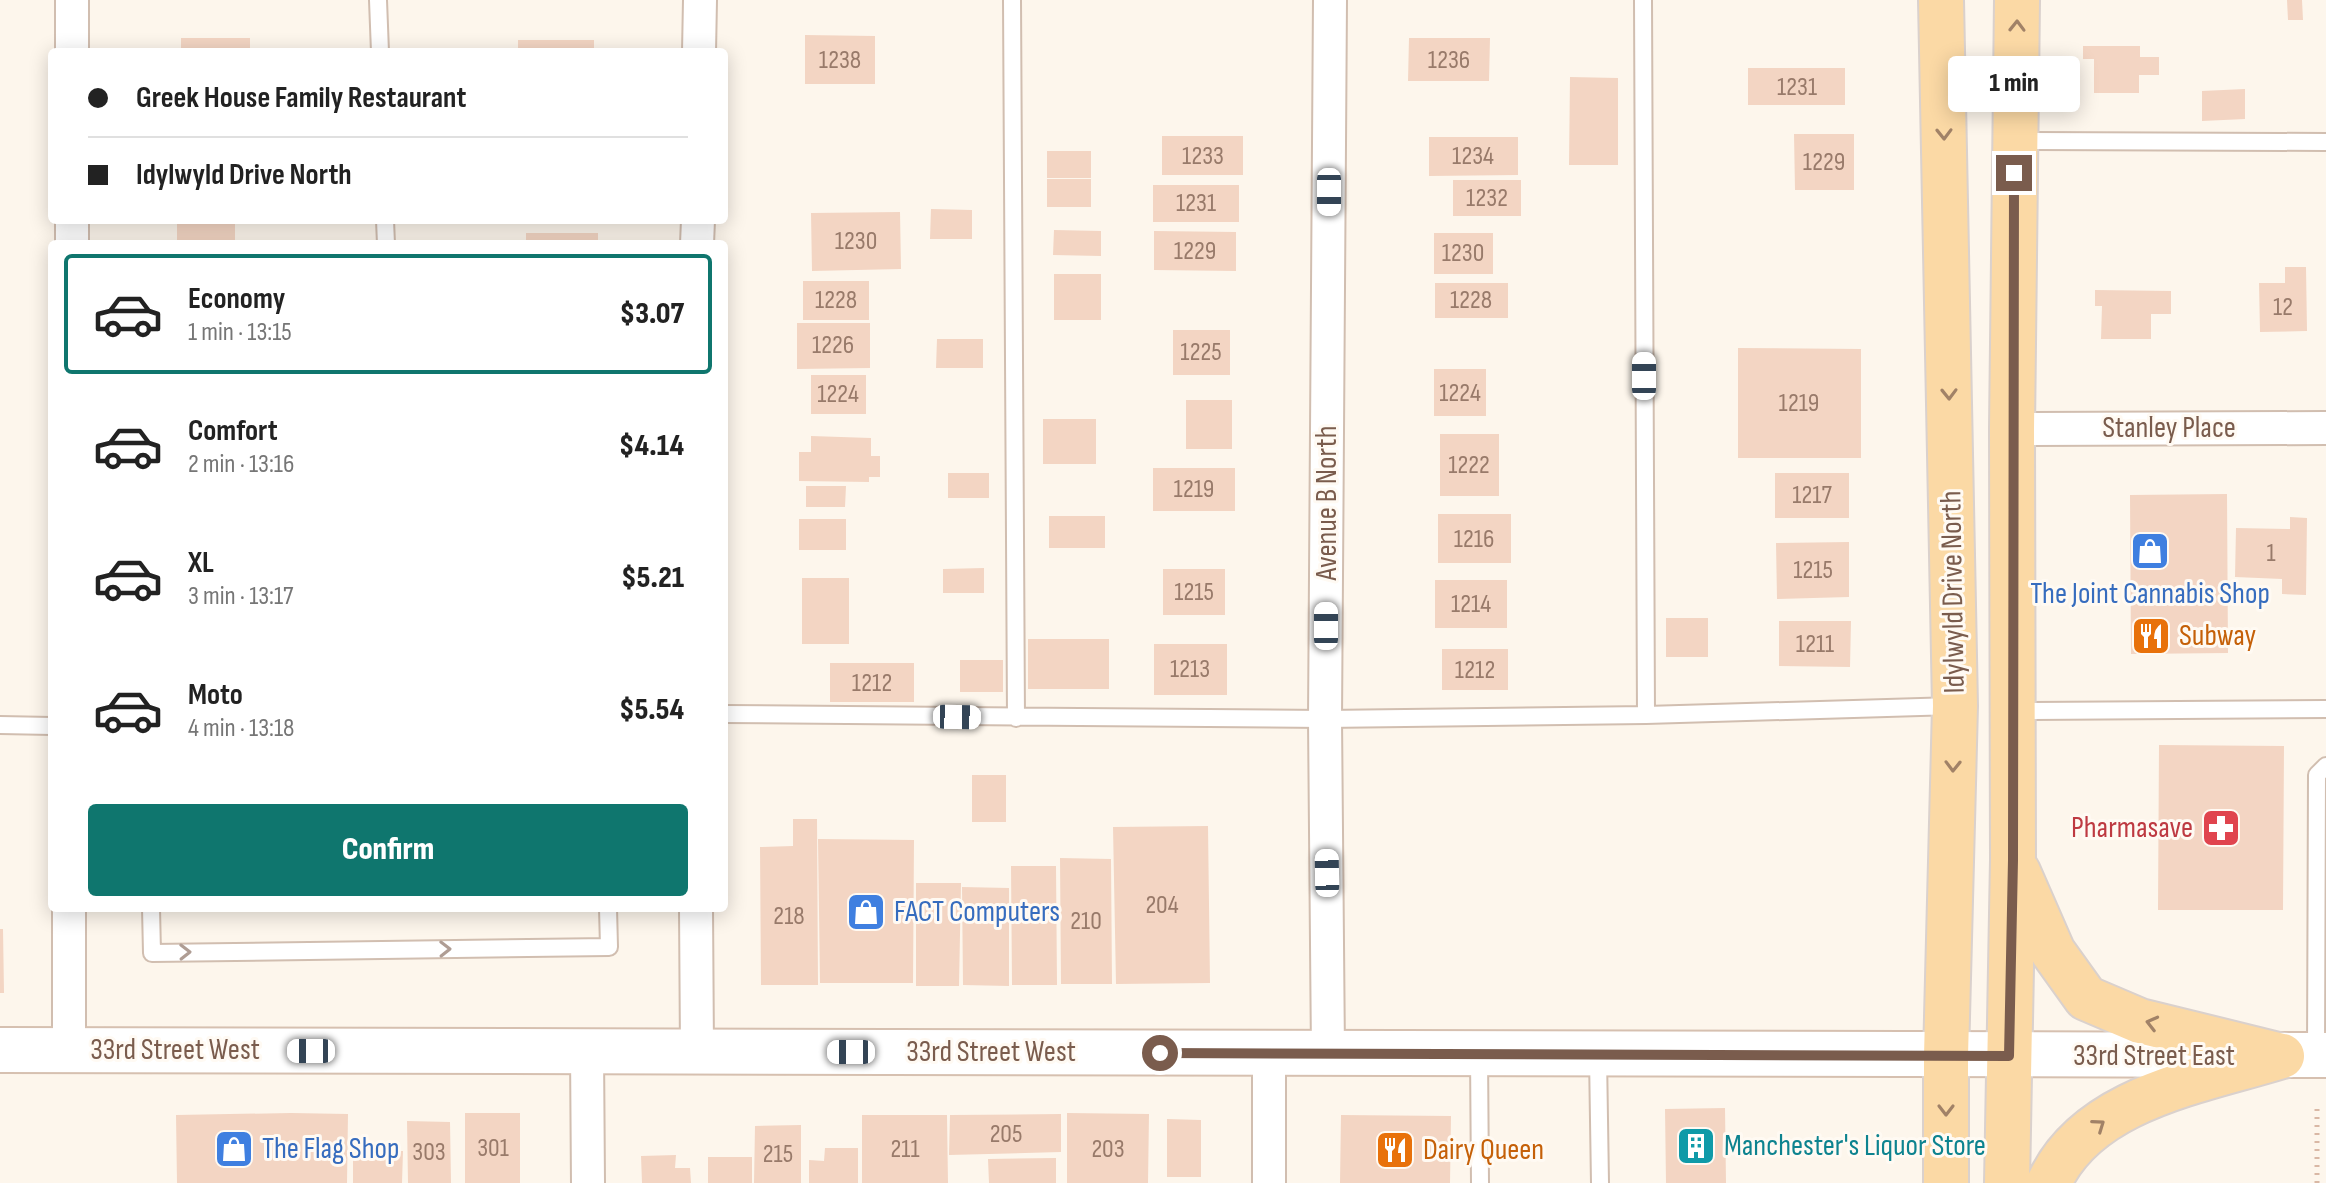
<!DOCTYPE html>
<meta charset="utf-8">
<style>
body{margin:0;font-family:"Sofia Sans Condensed",sans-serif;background:#f6f6f6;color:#222;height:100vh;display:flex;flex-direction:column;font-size:30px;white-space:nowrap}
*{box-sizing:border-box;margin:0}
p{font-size:26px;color:#767676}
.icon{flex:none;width:44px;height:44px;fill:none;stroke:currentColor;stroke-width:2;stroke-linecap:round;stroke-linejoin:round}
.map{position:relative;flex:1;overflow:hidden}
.panel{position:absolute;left:48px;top:240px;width:680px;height:672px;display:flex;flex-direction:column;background:#fff;border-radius:8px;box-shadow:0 4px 20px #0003}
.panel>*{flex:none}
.hud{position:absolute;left:48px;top:48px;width:680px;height:176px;border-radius:8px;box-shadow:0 4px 20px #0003;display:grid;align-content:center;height:176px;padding:0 40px;background:#fff}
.end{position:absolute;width:36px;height:36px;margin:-18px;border:10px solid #7a5c4d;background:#fff;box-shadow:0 0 0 4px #fff}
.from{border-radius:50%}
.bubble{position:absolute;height:56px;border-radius:8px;background:#fff;box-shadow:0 4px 20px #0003;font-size:26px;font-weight:800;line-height:56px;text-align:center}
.car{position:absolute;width:24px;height:48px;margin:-24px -12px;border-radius:10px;box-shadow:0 0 6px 2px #0007;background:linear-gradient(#fff 24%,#345 0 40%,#fff 0 76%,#345 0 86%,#fff 0)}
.hud b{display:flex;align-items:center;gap:28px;height:76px;font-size:30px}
.hud b+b{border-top:2px solid #e0e0e0}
.hud i{width:20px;height:20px;background:#222}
ul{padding:14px 0 0;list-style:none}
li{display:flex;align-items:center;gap:24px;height:120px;margin:0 16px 12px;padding:0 24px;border:4px solid transparent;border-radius:8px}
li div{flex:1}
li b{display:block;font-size:30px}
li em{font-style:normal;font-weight:800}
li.active{border-color:#0f766e}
li>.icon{width:72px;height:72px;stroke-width:1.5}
.primary-button{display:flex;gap:16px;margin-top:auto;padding:16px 40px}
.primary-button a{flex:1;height:92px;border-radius:8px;background:#0f766e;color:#fff;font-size:32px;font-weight:800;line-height:92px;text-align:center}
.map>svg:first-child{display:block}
</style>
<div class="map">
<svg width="2326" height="1183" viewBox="0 0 2326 1183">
<rect width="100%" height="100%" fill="#fdf6ec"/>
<path fill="#f3d5c3" d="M2287 0H2302L2303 20H2288Z
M805 35 875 36V84H805Z
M181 38H250V52H181Z
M1409 38H1490L1489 81H1408Z
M518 40H594V52H518Z
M2083 46H2140V57H2159V75H2139V93H2094V59H2083Z
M1748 68H1845V105H1748Z
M1570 77 1618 78V165H1569Z
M2245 89V119L2202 121V91Z
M1794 134H1854V190H1795Z
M1162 136H1243V175H1162Z
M1429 137H1518V175L1429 176Z
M1047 151H1091V178H1047Z
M1047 179H1091V207H1047Z
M1453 180H1521V216H1453Z
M1153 185H1239V222H1153Z
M931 209 972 210V239H930Z
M900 212 901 269 812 271 811 213Z
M177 220H235V244H177Z
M1054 230 1101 231V256L1053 255Z
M1154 231 1236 232V271L1154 270Z
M526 233H598V244H526Z
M1434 233H1493V274H1434Z
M2285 267H2306L2307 331 2260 332 2259 283H2285Z
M1054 274H1101V320H1054Z
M803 281H869V320H803Z
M1435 283H1508V318H1435Z
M2095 290 2171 291V314H2151V339H2101L2102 306H2095Z
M797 323H870V368L797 369Z
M1173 330H1230V375H1173Z
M937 339H983V368H936Z
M1738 348 1861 349V458H1738Z
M1434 369H1486V416H1434Z
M811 375H866V414H811Z
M1186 400H1232V449H1186Z
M1043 419H1096V464H1043Z
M1440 434H1499V496H1440Z
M811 436 871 438V456H880V477H869V482L799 481V452H811Z
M1153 468H1235V511H1153Z
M948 473H989V498H948Z
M1775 473H1849V518H1775Z
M806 486H846L845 507H806Z
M2227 494 2228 653 2131 654 2130 495Z
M1438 514H1511V563H1438Z
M1049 516H1105V548H1049Z
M2290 517 2307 518 2306 595 2282 594V579L2235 577 2236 528 2290 529Z
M799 519H846V550H799Z
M1849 542V597L1777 599 1776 543Z
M984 568V593H943V569Z
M1163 569H1225V615H1163Z
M802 578H849V644H802Z
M1435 580H1507V628H1435Z
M1666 618H1708V657H1666Z
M1779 621H1851L1850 667 1779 666Z
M1028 639H1109V689H1028Z
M1154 644H1227V695H1154Z
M1442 649H1508V690H1442Z
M960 660H1003V692H960Z
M830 663H914V702H830Z
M2159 745 2284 746 2283 910H2158Z
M972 775H1006V822H972Z
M793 819H817L818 985H761L760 847 793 846Z
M1208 826 1210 983 1116 984 1113 827Z
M818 839 914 840 913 983H820Z
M1060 858 1111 859 1112 984H1061Z
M1011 866H1056L1057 985H1012Z
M916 883H961L959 986H916Z
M962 887 1009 888V986L963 985Z
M0 929H3L4 993H0Z
M1725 1108 1726 1183H1666L1665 1109Z
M291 1113 348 1114 347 1183H177L176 1115Z
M465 1113H520V1183H465Z
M1067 1113 1149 1114 1148 1183H1067Z
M1061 1114V1152L949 1155 950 1115Z
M862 1115H947L948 1183H862Z
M1341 1115 1451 1116 1450 1183H1340Z
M1167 1119 1201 1120V1177H1167Z
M407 1121 450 1122 451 1183H408Z
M801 1125V1183H754L755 1126Z
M825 1148H858V1183H809V1160L824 1161Z
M403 1151 402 1183H353V1152Z
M676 1155 675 1168H690L691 1183H642L641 1156Z
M708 1157H752V1183H708Z
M1056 1158V1183H989L988 1159Z"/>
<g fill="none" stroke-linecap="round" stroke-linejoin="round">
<defs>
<path id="service" d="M378 0 380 52
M1012 0 1016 718
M1643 0 1646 715
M2016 141 2326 142
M385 220 386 244
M2013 711 2326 709
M724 714 1325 719 1646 715 1954 706
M0 725 52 726
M151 908 152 953 609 947 608 908
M2316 1053 2317 775 2326 766
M1479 1054 1480 1183
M1598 1056 1600 1183"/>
<path id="minor" d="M72 52V0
M699 52 700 0
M72 244V220
M697 244 698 220
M2012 429 2326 428
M696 908 697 1051
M69 1050V908
M587 1051 588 1183
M1328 1054 1325 719 1330 0
M1269 1183V1054"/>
<path id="secondary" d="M0 1050 2326 1055"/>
<path id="primary" d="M1941 0 1955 706 1946 1056V1183
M2018 872 2053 952 2086 998 2140 1021 2282 1056
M2007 1183 2013 860 2012 429 2017 0
M2049 1183C2087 1098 2201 1081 2282 1056"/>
</defs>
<use href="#service" stroke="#d1beb0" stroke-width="20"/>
<use href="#minor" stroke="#d1beb0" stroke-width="36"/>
<use href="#secondary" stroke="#d6c0b0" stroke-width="48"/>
<use href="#primary" stroke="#dad1cd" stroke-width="48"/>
<path stroke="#d9b8a5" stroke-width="5" stroke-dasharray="2 6" stroke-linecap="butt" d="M2317 1109V1183"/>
<use href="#service" stroke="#fff" stroke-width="16"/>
<use href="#minor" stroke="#fff" stroke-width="32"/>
<use href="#secondary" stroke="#fff" stroke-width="44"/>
<use href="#primary" stroke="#fbd9a5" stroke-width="44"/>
</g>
<defs><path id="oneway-chevron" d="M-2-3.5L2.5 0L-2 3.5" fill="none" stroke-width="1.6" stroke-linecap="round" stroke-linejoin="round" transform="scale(2)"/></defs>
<g stroke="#a18267">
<use href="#oneway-chevron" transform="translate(2017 26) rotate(-89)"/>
<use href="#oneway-chevron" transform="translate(1944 134) rotate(89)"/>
<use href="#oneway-chevron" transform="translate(1949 394) rotate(89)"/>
<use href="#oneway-chevron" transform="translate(1953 766) rotate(91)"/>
<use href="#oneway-chevron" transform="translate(2152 1023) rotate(-166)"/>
<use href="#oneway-chevron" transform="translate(1946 1110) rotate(90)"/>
<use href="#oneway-chevron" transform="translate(2099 1125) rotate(-35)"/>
</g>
<g stroke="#af9d94">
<use href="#oneway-chevron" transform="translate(445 949) rotate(-1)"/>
<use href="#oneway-chevron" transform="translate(185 952) rotate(-1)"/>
</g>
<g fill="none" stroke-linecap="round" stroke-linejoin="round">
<path stroke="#7a5c4d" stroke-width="10" d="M1160 1053 2009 1056 2013 860 2014 173"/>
</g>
<defs>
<symbol id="shop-square" viewBox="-11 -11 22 22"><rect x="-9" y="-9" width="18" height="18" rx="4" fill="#3f7fe0" stroke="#fffaf3"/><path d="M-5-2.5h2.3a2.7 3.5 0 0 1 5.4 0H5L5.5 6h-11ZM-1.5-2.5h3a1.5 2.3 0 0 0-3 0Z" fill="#fff"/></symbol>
<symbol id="restaurant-square" viewBox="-11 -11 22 22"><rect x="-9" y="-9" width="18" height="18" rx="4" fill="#e8710a" stroke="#fffaf3"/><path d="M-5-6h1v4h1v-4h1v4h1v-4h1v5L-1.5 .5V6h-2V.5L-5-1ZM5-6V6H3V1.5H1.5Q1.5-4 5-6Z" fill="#fff"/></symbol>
<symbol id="pharmacy-square" viewBox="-11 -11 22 22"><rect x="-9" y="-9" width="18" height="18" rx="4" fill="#e0444e" stroke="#fffaf3"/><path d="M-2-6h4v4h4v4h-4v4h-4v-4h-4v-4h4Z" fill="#fff"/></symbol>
<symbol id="building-square" viewBox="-11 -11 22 22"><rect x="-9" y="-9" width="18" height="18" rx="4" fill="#0f9aa8" stroke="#fffaf3"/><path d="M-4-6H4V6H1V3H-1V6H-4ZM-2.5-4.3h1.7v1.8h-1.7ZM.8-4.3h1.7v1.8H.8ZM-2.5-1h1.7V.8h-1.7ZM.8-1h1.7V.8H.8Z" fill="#fff"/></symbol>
</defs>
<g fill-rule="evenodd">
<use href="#shop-square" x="2128" y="529" width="44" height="44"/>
<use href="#restaurant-square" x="2129" y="614" width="44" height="44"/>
<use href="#pharmacy-square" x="2199" y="806" width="44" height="44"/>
<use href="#shop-square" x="844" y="890" width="44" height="44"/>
<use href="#building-square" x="1674" y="1124" width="44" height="44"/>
<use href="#shop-square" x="212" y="1127" width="44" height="44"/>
<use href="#restaurant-square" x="1373" y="1128" width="44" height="44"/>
</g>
<g text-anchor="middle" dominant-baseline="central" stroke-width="6" stroke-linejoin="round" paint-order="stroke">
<g font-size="26" fill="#987a6a">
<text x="840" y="60">1238</text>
<text x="1449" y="60">1236</text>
<text x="1797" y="87">1231</text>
<text x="1203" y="156">1233</text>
<text x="1473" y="156">1234</text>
<text x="1824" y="162">1229</text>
<text x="1487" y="198">1232</text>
<text x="1196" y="203">1231</text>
<text x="856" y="241">1230</text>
<text x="1195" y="251">1229</text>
<text x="1463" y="253">1230</text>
<text x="836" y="300">1228</text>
<text x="1471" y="300">1228</text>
<text x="2283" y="307">12</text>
<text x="833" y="345">1226</text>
<text x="1201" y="352">1225</text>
<text x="1460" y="393">1224</text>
<text x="838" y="394">1224</text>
<text x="1799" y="403">1219</text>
<text x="1469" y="465">1222</text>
<text x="1194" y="489">1219</text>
<text x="1812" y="495">1217</text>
<text x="1474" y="539">1216</text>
<text x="2271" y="553">1</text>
<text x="1813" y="570">1215</text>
<text x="1194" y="592">1215</text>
<text x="1471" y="604">1214</text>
<text x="1815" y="644">1211</text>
<text x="1190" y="669">1213</text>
<text x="1475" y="670">1212</text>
<text x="872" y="683">1212</text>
<text x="1162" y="905">204</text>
<text x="789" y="916">218</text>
<text x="1086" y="921">210</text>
<text x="1006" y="1134">205</text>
<text x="493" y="1148">301</text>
<text x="905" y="1149">211</text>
<text x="1108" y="1149">203</text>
<text x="429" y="1152">303</text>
<text x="778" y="1154">215</text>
</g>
<g font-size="30" fill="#7a5c4d" stroke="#fffaf3">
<text x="2169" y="428">Stanley Place</text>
<text transform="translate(1327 503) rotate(-90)">Avenue B North</text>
<text transform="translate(1953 592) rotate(-91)">Idylwyld Drive North</text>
<text x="175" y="1050">33rd Street West</text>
<text x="991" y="1052">33rd Street West</text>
<text x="2154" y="1056">33rd Street East</text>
</g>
<g font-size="30" fill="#366cbe" stroke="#fffaf3" text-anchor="start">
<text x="2150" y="594" text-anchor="middle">The Joint Cannabis Shop</text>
<text x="894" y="912">FACT Computers</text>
<text x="262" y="1149">The Flag Shop</text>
</g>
<g font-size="30" fill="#c56008" stroke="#fffaf3" text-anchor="start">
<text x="2179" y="636">Subway</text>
<text x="1423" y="1150">Dairy Queen</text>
</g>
<g font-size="30" fill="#be3a42" stroke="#fffaf3" text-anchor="end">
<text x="2193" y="828">Pharmasave</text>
</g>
<g font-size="30" fill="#0d838f" stroke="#fffaf3" text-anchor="start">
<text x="1724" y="1146">Manchester's Liquor Store</text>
</g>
</g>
</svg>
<i class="end from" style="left:1160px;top:1053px"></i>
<i class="end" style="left:2014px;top:173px"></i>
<div class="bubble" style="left:1948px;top:56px;width:132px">1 min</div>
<i class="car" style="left:1329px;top:192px;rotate:180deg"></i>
<i class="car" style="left:1644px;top:376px;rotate:0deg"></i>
<i class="car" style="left:1326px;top:626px;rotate:0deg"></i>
<i class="car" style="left:957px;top:717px;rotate:91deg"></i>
<i class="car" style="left:1327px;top:873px;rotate:359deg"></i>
<i class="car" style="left:311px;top:1051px;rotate:270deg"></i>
<i class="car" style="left:851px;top:1052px;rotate:270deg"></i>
<div class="hud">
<b><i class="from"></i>Greek House Family Restaurant</b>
<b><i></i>Idylwyld Drive North</b>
</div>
<section class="panel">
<ul>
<li class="active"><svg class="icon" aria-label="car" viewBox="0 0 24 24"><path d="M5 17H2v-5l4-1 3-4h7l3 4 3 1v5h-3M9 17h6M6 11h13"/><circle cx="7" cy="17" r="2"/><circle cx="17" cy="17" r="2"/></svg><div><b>Economy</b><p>1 min · 13:15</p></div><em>$3.07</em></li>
<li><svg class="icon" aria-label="car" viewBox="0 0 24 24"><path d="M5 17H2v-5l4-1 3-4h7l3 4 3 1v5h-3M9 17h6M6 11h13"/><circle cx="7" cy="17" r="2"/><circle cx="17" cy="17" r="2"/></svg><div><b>Comfort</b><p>2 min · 13:16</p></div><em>$4.14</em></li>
<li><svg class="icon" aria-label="car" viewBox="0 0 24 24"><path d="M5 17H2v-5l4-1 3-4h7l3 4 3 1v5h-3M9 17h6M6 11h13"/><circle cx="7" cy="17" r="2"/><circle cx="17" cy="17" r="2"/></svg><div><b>XL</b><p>3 min · 13:17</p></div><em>$5.21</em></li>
<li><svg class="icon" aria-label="car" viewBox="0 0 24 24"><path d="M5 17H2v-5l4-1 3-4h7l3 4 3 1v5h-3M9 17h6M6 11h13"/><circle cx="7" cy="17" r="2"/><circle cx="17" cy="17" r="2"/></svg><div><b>Moto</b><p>4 min · 13:18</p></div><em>$5.54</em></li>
</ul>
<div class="primary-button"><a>Confirm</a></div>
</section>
</div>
